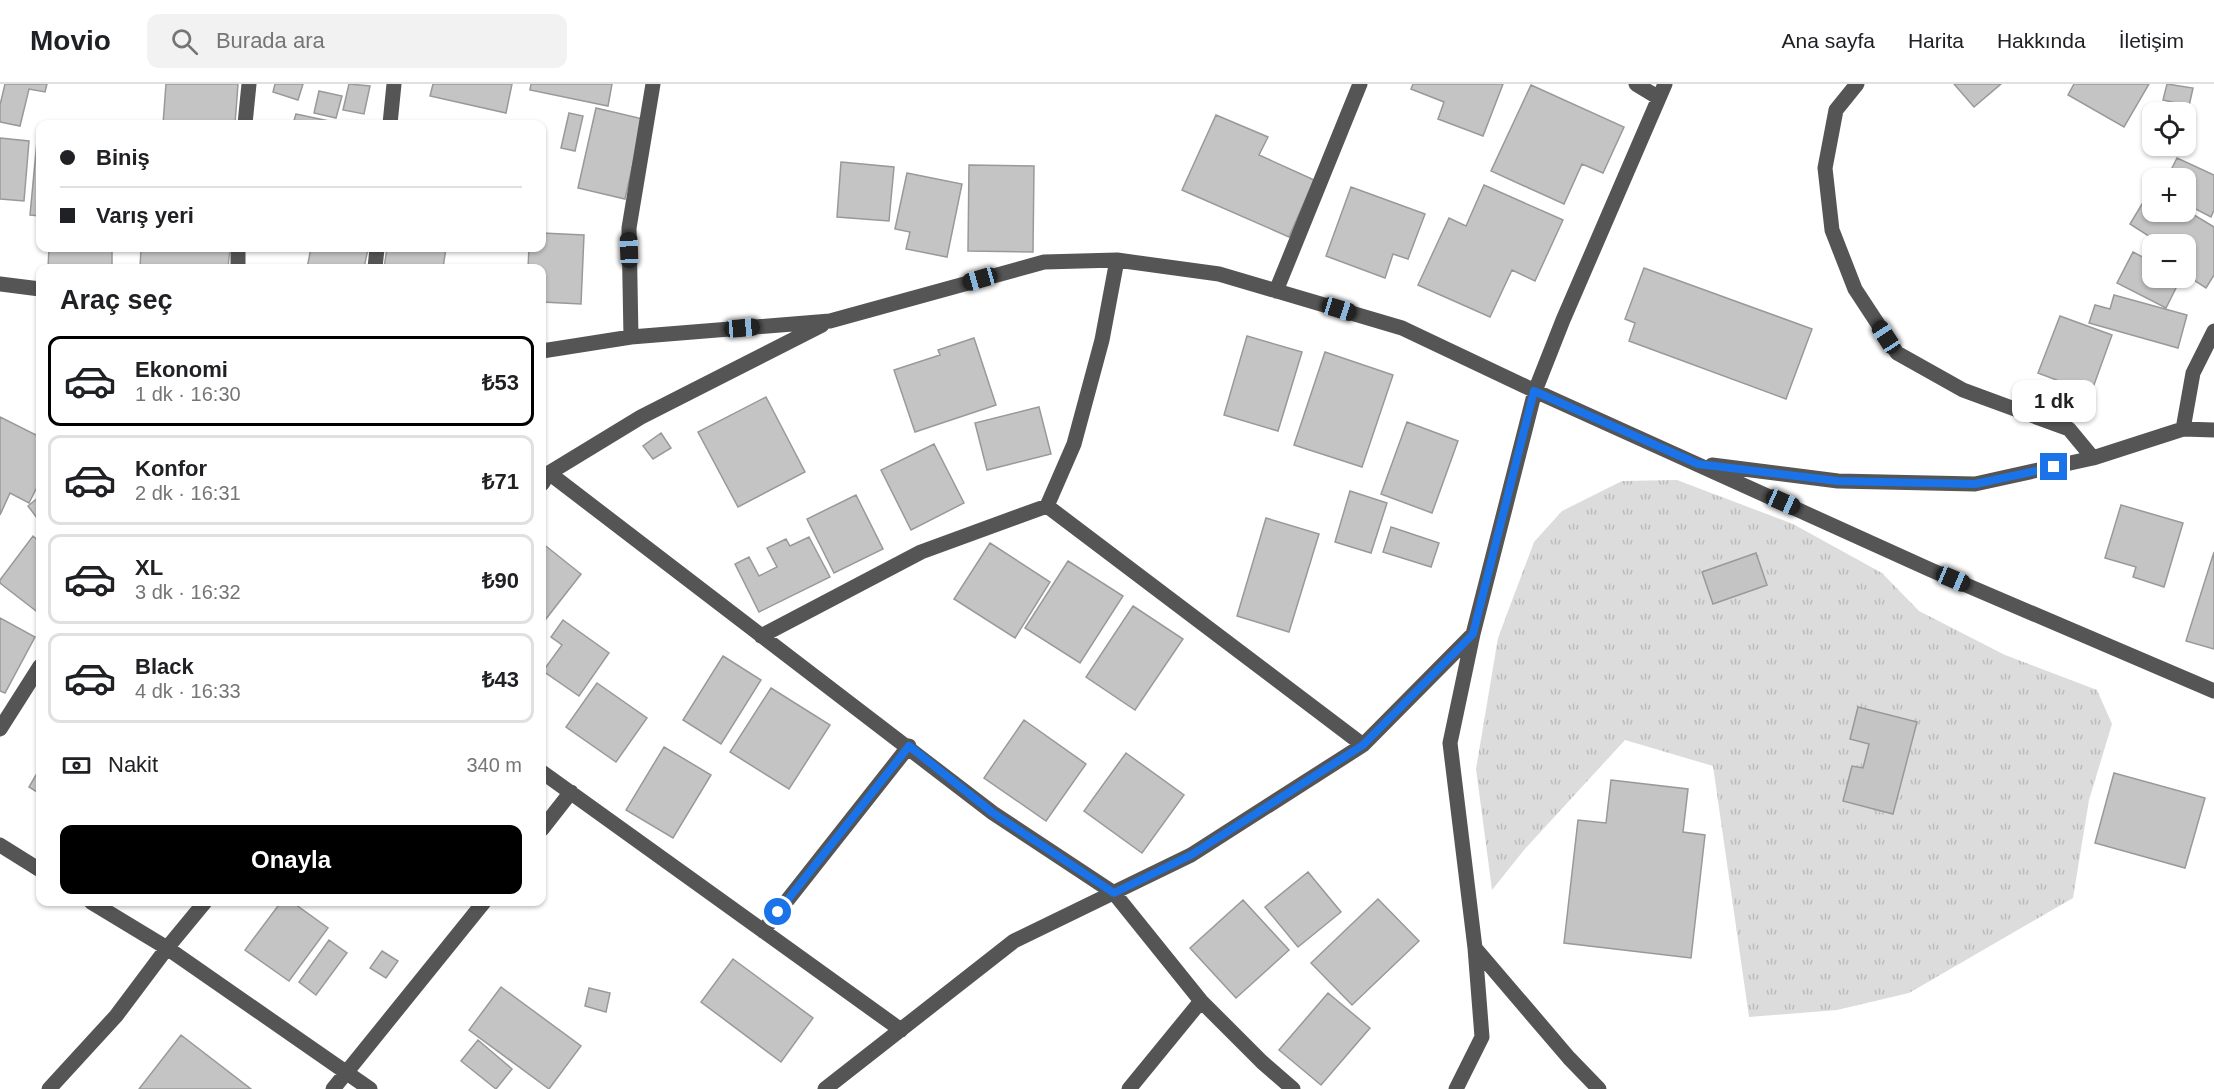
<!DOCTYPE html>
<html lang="tr">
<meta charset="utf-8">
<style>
body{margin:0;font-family:Arial,sans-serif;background:#f2f2f2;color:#202124;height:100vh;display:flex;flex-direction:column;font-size:22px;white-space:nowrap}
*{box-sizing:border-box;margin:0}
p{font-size:20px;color:#757577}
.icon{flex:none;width:33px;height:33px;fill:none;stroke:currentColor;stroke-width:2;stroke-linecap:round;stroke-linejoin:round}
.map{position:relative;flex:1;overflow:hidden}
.drawer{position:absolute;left:36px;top:180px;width:510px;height:642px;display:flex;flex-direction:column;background:#fff;border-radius:12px;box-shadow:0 2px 4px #0004}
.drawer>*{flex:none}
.top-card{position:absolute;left:36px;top:36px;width:510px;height:132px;border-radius:12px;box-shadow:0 2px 4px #0004;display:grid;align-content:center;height:132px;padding:0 24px;background:#fff}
.controls{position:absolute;left:2142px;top:18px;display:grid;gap:12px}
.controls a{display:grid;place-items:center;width:54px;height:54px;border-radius:12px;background:#fff;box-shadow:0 2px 4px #0004;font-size:30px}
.end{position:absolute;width:27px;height:27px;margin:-14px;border:8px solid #1a73e8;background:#fff;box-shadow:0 0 0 3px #fff}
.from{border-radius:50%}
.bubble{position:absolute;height:42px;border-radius:12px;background:#fff;box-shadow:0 2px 4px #0004;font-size:20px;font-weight:800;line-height:42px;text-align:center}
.car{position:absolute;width:18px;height:36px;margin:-18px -9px;border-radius:8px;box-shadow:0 0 4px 2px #0007;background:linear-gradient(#222 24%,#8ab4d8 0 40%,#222 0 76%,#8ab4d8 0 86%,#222 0)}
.top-card b{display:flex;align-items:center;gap:21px;height:57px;font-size:22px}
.top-card b+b{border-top:2px solid #e0e0e0}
.top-card i{width:15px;height:15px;background:#202124}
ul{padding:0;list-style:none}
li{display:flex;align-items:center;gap:18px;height:90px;margin:0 12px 9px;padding:0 12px;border:3px solid #e0e0e0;border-radius:12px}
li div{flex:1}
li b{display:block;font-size:22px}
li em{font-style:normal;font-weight:800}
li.active{border-color:#000}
li>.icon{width:54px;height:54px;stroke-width:1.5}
h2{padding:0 24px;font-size:27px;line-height:72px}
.pay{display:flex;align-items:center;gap:15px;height:66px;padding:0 24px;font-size:22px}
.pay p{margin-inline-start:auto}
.cta{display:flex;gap:12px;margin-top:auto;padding:12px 24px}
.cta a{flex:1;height:69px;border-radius:12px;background:#000;color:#fff;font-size:24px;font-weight:800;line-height:69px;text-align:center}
header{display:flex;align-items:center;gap:36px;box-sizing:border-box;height:84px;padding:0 30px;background:#fff;border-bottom:2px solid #e0e0e0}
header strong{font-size:28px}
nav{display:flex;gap:33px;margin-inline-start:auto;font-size:21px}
.search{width:420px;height:54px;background:#f2f2f2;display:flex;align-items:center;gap:15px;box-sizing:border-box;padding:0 21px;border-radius:12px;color:#757577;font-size:22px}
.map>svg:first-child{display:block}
</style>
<header>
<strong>Movio</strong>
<div class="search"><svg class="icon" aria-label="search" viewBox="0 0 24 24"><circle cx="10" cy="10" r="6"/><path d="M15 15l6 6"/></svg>Burada ara</div>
<nav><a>Ana sayfa</a><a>Harita</a><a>Hakkında</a><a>İletişim</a></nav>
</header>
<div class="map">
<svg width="2214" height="1005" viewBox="0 0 2214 1005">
<defs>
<pattern id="park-tufts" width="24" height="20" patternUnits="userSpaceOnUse" patternTransform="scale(1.5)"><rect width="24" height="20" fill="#dcdcdc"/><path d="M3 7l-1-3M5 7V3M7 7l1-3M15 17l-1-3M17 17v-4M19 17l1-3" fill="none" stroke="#bbb"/></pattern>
</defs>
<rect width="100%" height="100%" fill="#fff"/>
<path fill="url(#park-tufts)" d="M1677 396 1793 440 1882 489 1919 527 2005 571 2097 606 2112 640 2089 716 2073 814 1909 909 1837 926 1749 933 1713 682 1625 656 1524 766 1492 806 1476 685 1498 554 1534 458 1562 427 1622 397Z"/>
<path fill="#c4c4c4" stroke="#999" stroke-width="1.5" d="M5 0H47L45 8 29 5 20 42 0 38V21Z
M166 0H238L235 40H163Z
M275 0H303L298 16 273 8Z
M349 0 370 2 364 30 343 26Z
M433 0H512L506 29 430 12Z
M531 0H612L608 22 530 6Z
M1413 0H1503L1483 52 1438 35 1444 18 1411 5Z
M1954 0H2001L1974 23Z
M2074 0H2149L2124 43 2068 11Z
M2167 0 2193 4 2189 22 2163 16Z
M1531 1 1624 43 1603 89 1582 80 1564 120 1491 87Z
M319 7 342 12 336 34 314 29Z
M596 24 643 35 625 115 578 104Z
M569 29 583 32 575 67 561 64Z
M296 30 343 40H293Z
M1216 31 1268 53 1259 71 1314 96 1289 153 1182 106Z
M0 54 29 57 24 117 0 115Z
M37 57H40V132L30 131Z
M2177 74 2214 91V126L2211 133 2186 120V94H2167Z
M841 78 894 83 889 137 837 133Z
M969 81 1034 82 1033 168 968 167Z
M907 89 962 100 947 173 906 165 910 148 895 145Z
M1484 101 1563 136 1535 197 1512 186 1490 233 1418 201 1449 134 1466 142Z
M1351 103 1425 130 1408 175 1393 170 1385 194 1326 172Z
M2151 105 2152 128H2186V126L2214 143V191L2206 204 2186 191V160H2161L2130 140Z
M542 149 584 151 581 220 542 218V184H528L529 164H542Z
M49 164H112V184H48Z
M141 164H230L228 184H140Z
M311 164 332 167 333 164 368 165 364 184H307Z
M387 164H446L443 184H384Z
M2133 168 2152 178V194H2181L2166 224 2117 199Z
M1644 184 1812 245 1786 315 1629 257 1635 239 1625 235Z
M2114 211 2187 231 2178 264 2089 239 2095 221 2110 225Z
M2060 232 2112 251 2091 309 2038 289Z
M1247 252 1302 268 1278 347 1224 331Z
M974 254 996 321 915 348 894 286 940 271 938 266Z
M1325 268 1393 291 1362 383 1294 361Z
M766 313 805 388 738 423 698 348Z
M1039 323 1051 370 987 386 975 339Z
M0 333 40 353V397L29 419 10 409 0 431Z
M1407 338 1458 357 1432 429 1381 410Z
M661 349 671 364 653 375 643 362Z
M934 360 964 419 911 446 881 386Z
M1350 407 1387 419 1371 469 1335 458Z
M856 411 883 465 834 489 807 435Z
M40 412V438L28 422Z
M2121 421 2183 439 2164 503 2133 493 2136 483 2105 474Z
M1266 434 1319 450 1289 548 1237 532Z
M1391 443 1439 459 1431 483 1383 468Z
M33 452 40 458V530L0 499V496Z
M809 453 830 493 759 528 735 480 749 473 759 492 777 483 767 464 786 455 790 462Z
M542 459 581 490 542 540Z
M990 459 1050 498 1015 554 954 515Z
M2214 468V565L2186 557Z
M1756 469 1767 501 1713 520 1702 488Z
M1068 477 1123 512 1080 579 1025 544Z
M1133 522 1183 555 1135 626 1086 593Z
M0 534 35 553 5 609 0 607Z
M563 536 609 569 579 612 543 587 562 561 551 553Z
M723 572 761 596 721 660 683 636Z
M597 599 647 634 616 678 566 643Z
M771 604 830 641 789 705 730 668Z
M1858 623 1917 638 1893 730 1843 717 1852 682 1863 684 1869 660 1850 655Z
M1024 636 1086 680 1046 737 984 694Z
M664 663 711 691 673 754 626 726Z
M1126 669 1184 711 1142 769 1084 727Z
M40 684V710L29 703Z
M2114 689 2205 714 2185 784 2095 759Z
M1611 696 1688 705 1683 748 1705 751 1691 874 1564 859 1578 736 1606 739Z
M1308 788 1341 828 1298 863 1265 823Z
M1378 815 1419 857 1352 921 1311 879Z
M1243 816 1289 866 1236 914 1190 864Z
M281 818H292L328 844 289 897 245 866Z
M329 856 347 869 316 911 299 898Z
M382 867 398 877 386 894 370 884Z
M733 875 813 934 781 978 701 918Z
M501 903 581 962 549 1005 469 946Z
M589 904 610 909 606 928 585 922Z
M1328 909 1370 944 1321 1001 1279 966Z
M181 951 251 1005H139Z
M478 956 512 985 496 1005 461 977Z"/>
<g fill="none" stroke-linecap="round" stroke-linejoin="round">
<path stroke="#555" stroke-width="15" d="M1636 0 1659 14
M1857 0 1836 26 1825 84 1832 146 1855 205 1897 269 1963 306 2069 345 2093 374
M245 40 249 0
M390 40 394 0
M238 184V164
M375 184 377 164
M0 200 40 205
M1276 207 1360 0
M631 253 629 144 653 0
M542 267 631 253 830 237 1044 178 1117 176 1219 190 1402 244 1535 307 1931 486 2214 607
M2183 345 2193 289 2214 247
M1712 381 1838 397 1975 400 2093 374 2183 345 2214 346
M549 389 993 729 1114 809 1201 917 1262 978 1293 1005
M542 400 549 389 641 333 822 241
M1047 422 1074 360 1102 256 1117 176
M761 552 921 468 1047 422 1363 661
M0 645 40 582
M542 688 901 946
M542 745 571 708
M0 761 40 786
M91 818 167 864 370 1005
M763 847 909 662
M1475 864 1569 974 1599 1005
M49 1005 116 932 167 864 205 818
M333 1005 484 818
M825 1005 1014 857 1191 771 1363 661 1473 550
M1129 1005 1201 917
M1456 1005 1482 953 1475 864 1450 659 1473 550 1535 307 1563 236 1665 0"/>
</g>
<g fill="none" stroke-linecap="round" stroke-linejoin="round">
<path stroke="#1a73e8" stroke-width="8" d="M778 828 909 662 993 729 1114 809 1191 771 1363 661 1473 550 1534 307 1698 380 1838 397 1975 400 2054 383"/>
</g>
</svg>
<div class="controls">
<a><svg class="icon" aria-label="locate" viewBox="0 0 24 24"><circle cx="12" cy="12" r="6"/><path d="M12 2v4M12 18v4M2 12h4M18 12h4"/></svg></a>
<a>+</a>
<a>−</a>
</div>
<i class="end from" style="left:778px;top:828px"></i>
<i class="end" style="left:2054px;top:383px"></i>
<div class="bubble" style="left:2012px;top:296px;width:84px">1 dk</div>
<i class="car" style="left:629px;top:166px;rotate:358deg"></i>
<i class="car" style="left:980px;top:195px;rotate:254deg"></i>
<i class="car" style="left:1339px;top:225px;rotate:107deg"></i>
<i class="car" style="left:742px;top:244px;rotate:85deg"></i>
<i class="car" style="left:1886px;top:253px;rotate:327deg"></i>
<i class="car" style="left:1783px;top:418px;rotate:114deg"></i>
<i class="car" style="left:1953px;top:495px;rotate:113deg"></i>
<div class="top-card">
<b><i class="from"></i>Biniş</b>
<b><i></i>Varış yeri</b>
</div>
<section class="drawer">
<h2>Araç seç</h2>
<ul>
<li class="active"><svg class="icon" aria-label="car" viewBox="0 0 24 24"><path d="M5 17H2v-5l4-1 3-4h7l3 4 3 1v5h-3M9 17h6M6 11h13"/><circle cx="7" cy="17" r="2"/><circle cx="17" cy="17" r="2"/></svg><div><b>Ekonomi</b><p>1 dk · 16:30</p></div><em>₺53</em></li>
<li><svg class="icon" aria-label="car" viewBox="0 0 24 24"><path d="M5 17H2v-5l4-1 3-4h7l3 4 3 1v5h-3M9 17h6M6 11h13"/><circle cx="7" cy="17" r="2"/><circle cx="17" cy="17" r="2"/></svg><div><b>Konfor</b><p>2 dk · 16:31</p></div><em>₺71</em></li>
<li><svg class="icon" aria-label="car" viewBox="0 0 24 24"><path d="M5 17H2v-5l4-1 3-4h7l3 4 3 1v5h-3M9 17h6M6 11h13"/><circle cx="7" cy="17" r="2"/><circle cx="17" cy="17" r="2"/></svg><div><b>XL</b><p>3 dk · 16:32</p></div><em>₺90</em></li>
<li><svg class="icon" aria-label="car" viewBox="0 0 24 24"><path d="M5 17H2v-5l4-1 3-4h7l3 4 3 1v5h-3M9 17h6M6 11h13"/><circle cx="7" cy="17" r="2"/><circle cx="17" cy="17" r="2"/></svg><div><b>Black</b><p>4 dk · 16:33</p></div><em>₺43</em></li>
</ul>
<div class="pay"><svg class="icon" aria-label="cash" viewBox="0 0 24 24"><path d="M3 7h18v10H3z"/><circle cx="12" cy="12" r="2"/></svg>Nakit<p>340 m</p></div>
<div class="cta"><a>Onayla</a></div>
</section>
</div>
